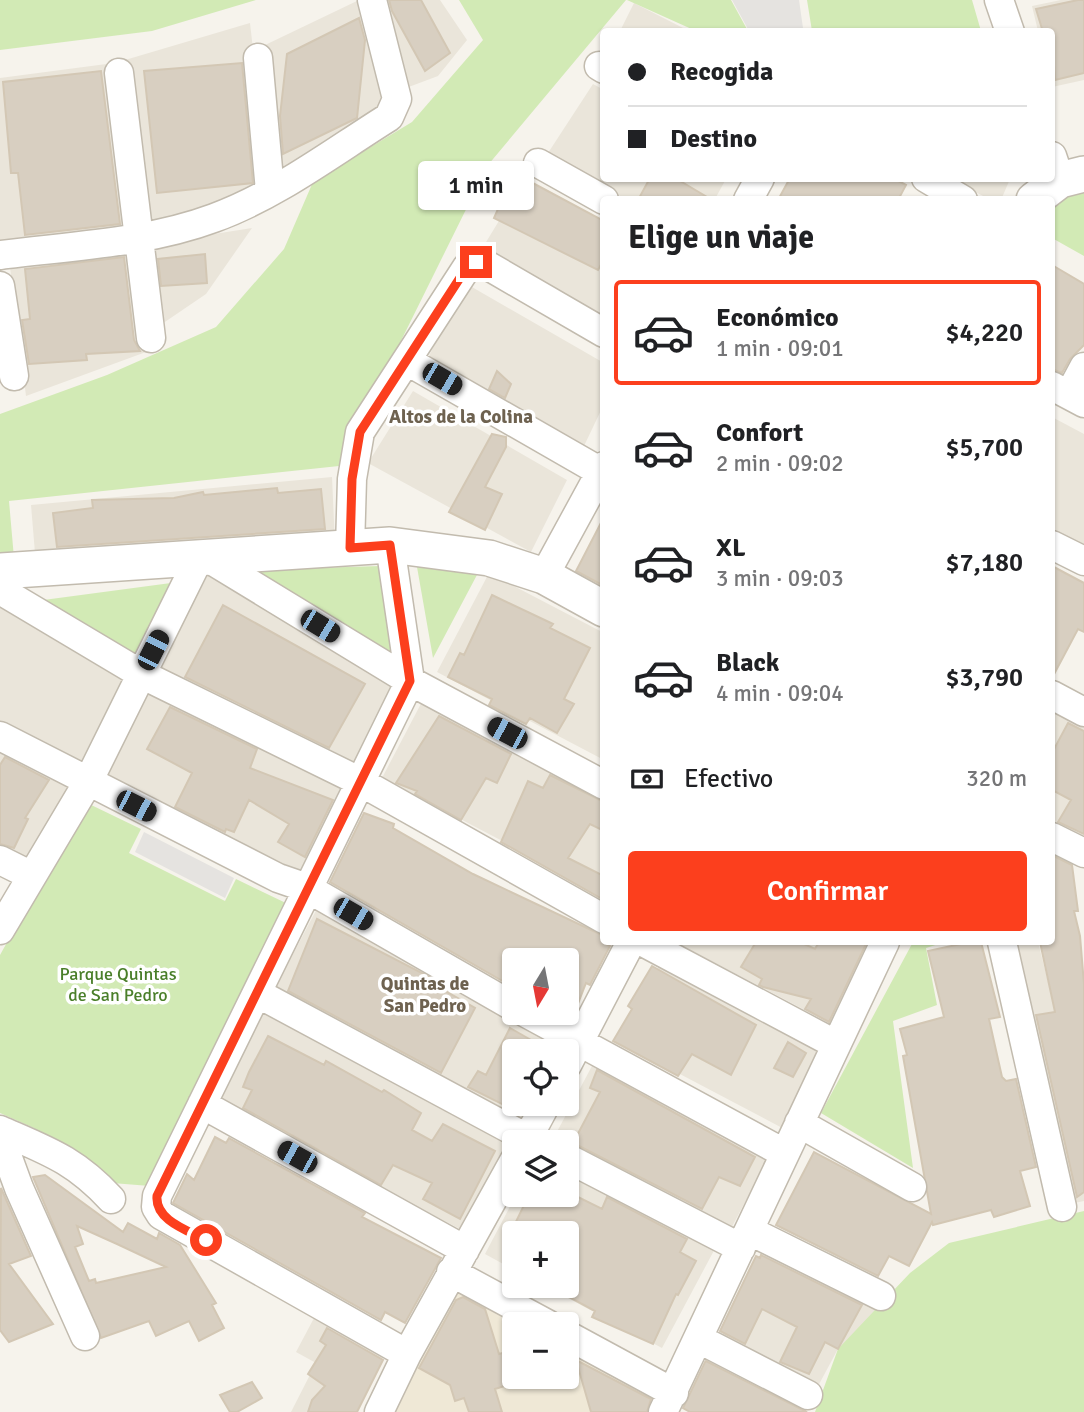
<!DOCTYPE html>
<html lang="es">
<meta charset="utf-8">
<style>
body{margin:0;font-family:Signika,sans-serif;background:#f6f6f6;color:#202124;height:100vh;display:flex;flex-direction:column;font-size:26px;white-space:nowrap}
*{box-sizing:border-box;margin:0}
p{font-size:23px;color:#757577}
.icon{flex:none;width:38px;height:38px;fill:none;stroke:currentColor;stroke-width:2;stroke-linecap:round;stroke-linejoin:round}
.map{position:relative;flex:1;overflow:hidden}
.drawer{position:absolute;left:600px;top:196px;width:455px;height:749px;display:flex;flex-direction:column;background:#fff;border-radius:7px;box-shadow:0 2px 5px #0004}
.drawer>*{flex:none}
.banner{position:absolute;left:600px;top:28px;width:455px;height:154px;border-radius:7px;box-shadow:0 2px 5px #0004;display:grid;align-content:center;height:154px;padding:0 28px;background:#fff}
.needle{width:46px;rotate:190deg}
.fabs{position:absolute;left:502px;top:948px;display:grid;gap:14px}
.fabs a{display:grid;place-items:center;width:77px;height:77px;border-radius:7px;background:#fff;box-shadow:0 2px 5px #0004;font-size:35px}
.end{position:absolute;width:32px;height:32px;margin:-16px;border:9px solid #fc3f1d;background:#fff;box-shadow:0 0 0 4px #fff}
.from{border-radius:50%}
.bubble{position:absolute;height:49px;border-radius:7px;background:#fff;box-shadow:0 2px 5px #0004;font-size:23px;font-weight:600;line-height:49px;text-align:center}
.car{position:absolute;width:21px;height:42px;margin:-21px -10px;border-radius:9px;box-shadow:0 0 5px 2px #0007;background:linear-gradient(#222 24%,#8ab4d8 0 40%,#222 0 76%,#8ab4d8 0 86%,#222 0)}
.banner b{display:flex;align-items:center;gap:24px;height:66px;font-size:26px}
.banner b+b{border-top:2px solid #e0e0e0}
.banner i{width:18px;height:18px;background:#202124}
ul{padding:0;list-style:none}
li{display:flex;align-items:center;gap:21px;height:105px;margin:0 14px 10px;padding:0 14px;border:4px solid transparent;border-radius:7px}
li div{flex:1}
li b{display:block;font-size:26px}
li em{font-style:normal;font-weight:600}
li.current{border-color:#fc3f1d}
li>.icon{width:63px;height:63px;stroke-width:1.5}
h2{padding:0 28px;font-size:32px;line-height:84px}
.pay{display:flex;align-items:center;gap:18px;height:77px;padding:0 28px;font-size:26px}
.pay p{margin-inline-start:auto}
.primary-button{display:flex;gap:14px;margin-top:auto;padding:14px 28px}
.primary-button a{flex:1;height:80px;border-radius:7px;background:#fc3f1d;color:#fff;font-size:28px;font-weight:600;line-height:80px;text-align:center}
.map>svg:first-child{display:block}
</style>
<div class="map">
<svg width="1084" height="1412" viewBox="0 0 1084 1412">
<rect width="100%" height="100%" fill="#f6f3ec"/>
<path fill="#eae5da" d="M359 0H366L385 110 276 179 263 46Z
M377 0H440L467 40 438 76 406 88Z
M1061 0H1084V80L1052 87V32L1038 31 1032 6Z
M634 3 689 31H620Z
M250 23 269 191 140 235 125 60Z
M114 63 137 237 0 241V78Z
M593 84 604 90V178L726 179 715 199H625L548 153Z
M525 178 604 221V317L480 252Z
M950 179H1010L1001 200 989 199Z
M252 228 206 294 156 328 145 245Z
M131 249 146 352 26 396 10 267Z
M465 283 604 363V404L584 446 427 360Z
M413 391 567 480 531 552 368 463Z
M1052 417 1084 434V547L1052 531Z
M332 477 335 544 36 565 31 505Z
M212 568 405 681 357 775 153 676Z
M489 573 604 633V760L437 672Z
M0 606 127 675 83 770 0 725Z
M144 681 351 784 303 879 97 780Z
M425 696 604 790V894L382 778Z
M1061 702 1084 716V853L1052 836V719Z
M0 743 76 787 27 869 0 856Z
M321 901 514 1008 567 1052H514V1104H539L523 1134 272 994Z
M675 942H890L843 1030Z
M1007 942H1038L1084 1125V1201L1060 1206Z
M665 955 834 1045 788 1131 619 1042Z
M261 1011 510 1141 462 1230 214 1100Z
M601 1049 777 1142 727 1236 567 1152V1143H551Z
M567 1163 718 1243 662 1348 545 1286H567V1234H514V1270L485 1254 516 1195H567Z
M766 1252 889 1316 865 1361 839 1347 817 1388 721 1338Z
M322 1303 392 1340 354 1412H291L316 1363 296 1352Z"/>
<path fill="#efe8d6" d="M454 1266 564 1325H514V1377H567V1326L669 1380 653 1412H376Z"/>
<path fill="#d2eab5" d="M0 0H256L152 31 0 50Z
M459 0H626L488 165 339 466 9 501 14 558H0V414L107 375 216 327 284 249 313 182 412 122 483 40Z
M627 0H731L748 31H696Z
M807 0H972L981 31H812Z
M1084 188V256L1052 238V200Z
M381 566 400 665 241 570Z
M417 567 478 573 433 658Z
M171 583 137 658 36 601Z
M85 802 141 829 129 853 225 901 236 879 290 905 150 1186 112 1183 34 1128 0 1113V955Z
M913 942H945L926 948 937 1005 893 1021 913 1168 821 1113Z
M1084 1211V1412H815L838 1349 910 1273 949 1243Z"/>
<path fill="#e5e3e0" d="M732 0H799L803 28 749 31Z
M144 832 234 878 225 898 135 852Z"/>
<path fill="#d8cfc1" stroke="#d3c7b4" stroke-width="2" fill-rule="evenodd" d="M389 0H421L450 53 425 71 392 11Z
M1078 0H1084V73L1055 80 1052 32H1043L1036 9Z
M359 18 365 40 357 118 283 154 280 116 287 54Z
M242 63 253 183 157 193 144 71Z
M101 71 120 224 25 235 18 173H11L3 82Z
M514 173 604 221V259L598 270 494 218Z
M650 178H675L712 200H638Z
M790 178H893L906 185 898 200H778Z
M205 254 207 283 161 286 158 259Z
M124 257 134 340 140 351 86 354 87 360 29 364 22 320 30 319 25 269Z
M1052 265 1084 284V345L1070 359 1062 373 1052 369Z
M497 371 511 384 505 398 489 389Z
M492 434 506 437V447L485 487 502 494 485 530 449 512Z
M277 488 278 493 321 489 325 529 57 547 53 513 93 508 92 500 174 498 203 492 204 495Z
M604 517V586L576 571Z
M1052 566 1084 583V632L1078 629 1052 678Z
M492 595 553 624 550 628 590 648 564 699 574 704 557 733 530 718 526 724 489 705 492 699 448 677 460 653 464 655Z
M223 605 365 684 329 748 185 677Z
M170 707 257 749 250 768 333 800 305 857 278 842 289 824 249 800 234 832 226 829 225 832 175 807 192 773 147 749Z
M439 716 511 754 497 783 486 778 461 820 415 794 417 791 396 783Z
M1068 723 1084 731V834L1058 822 1071 800 1052 790V753Z
M5 757 49 780 25 818 28 819 14 848 0 844V765Z
M550 775 604 802V831L590 824 568 858 604 876V900L501 842 528 781 543 788Z
M364 813 394 824 393 828 473 874 604 936V943L610 946 590 985 586 983 572 1019 567 1016V979L577 961H514L513 987 330 882Z
M1052 855 1072 865 1078 911H1074L1080 936 1084 984V1192L1077 1197 1036 1015 1055 1012 1040 942H1052Z
M317 919 424 974 447 988 442 989 475 1008 441 1073 288 991Z
M756 942H800L815 949 819 942H867L829 1022 805 1009 811 999 763 987 759 985 762 979 741 967Z
M970 942H981L1000 1017 989 1019 1002 1077 1006 1081 1016 1079 1036 1167 1020 1171 1030 1206 994 1217 991 1210 933 1225 932 1222 909 1266 889 1256 878 1276 776 1225 814 1152 931 1214 903 1056 907 1055 900 1029 944 1017 928 951Z
M652 966 756 1025 731 1075 692 1054 678 1076 613 1041 632 1009 628 1006Z
M510 1028 552 1052H514V1063L505 1079 514 1083V1110L468 1087 478 1071 486 1075Z
M268 1036 324 1065 326 1061 382 1092 384 1090 421 1113 412 1130 432 1141 443 1124 495 1151 460 1219 423 1199 432 1183 393 1165 381 1185 243 1108 252 1090 243 1087 249 1072Z
M788 1042 806 1053 793 1077 774 1068Z
M597 1070 755 1157 740 1186 719 1177 702 1209 573 1143 600 1092 590 1088Z
M215 1137 226 1143 229 1138 365 1213 362 1217 441 1258 405 1323 385 1312 381 1320 173 1203 187 1174 194 1180Z
M45 1175 123 1232 128 1223 157 1239 159 1233 180 1245 216 1303 212 1305 224 1328 199 1341 189 1321 156 1336 149 1321 101 1338 33 1177ZM77 1226 117 1244 166 1267 96 1283 95 1279 89 1281 75 1247 83 1244Z
M1 1188 31 1256 9 1264 53 1324 9 1342 0 1330Z
M529 1195H574L602 1209 607 1197 687 1239 680 1252 696 1261 678 1295 676 1294 653 1344 592 1317 595 1311 567 1296V1234H510Z
M761 1255 862 1305 838 1349 825 1342 809 1374 780 1362 797 1327 762 1309 745 1344 720 1331 756 1256 760 1258Z
M463 1297 485 1309 499 1354 514 1350V1383L495 1389 502 1412H469L464 1398 455 1401 450 1385 419 1368 456 1300Z
M327 1328 383 1360 357 1412H308L312 1400 325 1386 308 1374 326 1345 320 1341Z
M576 1360 651 1399 647 1412H591Z
M705 1362 706 1361 807 1412H690L683 1408Z
M252 1382 262 1398 237 1412H230L220 1395Z"/>
<g fill="none" stroke-linecap="round" stroke-linejoin="round">
<defs>
<path id="minor" d="M999 0 1010 32
M258 58 270 191
M599 66 604 69
M119 73 151 338
M1052 156 1060 180
M538 163 604 200
M926 178 963 200
M748 200 760 178
M0 255C71 246 147 243 214 218 277 195 333 152 389 117L397 99 372 0
M0 286 14 376
M409 362 601 472
M1052 386 1084 403
M1069 395 1084 367
M390 545 410 681 157 1196 156 1207 161 1215 407 1354
M1052 545 1084 561
M350 548 352 479 360 432 467 267 476 263 485 264 604 333
M208 558 410 681 604 785
M544 576 604 466
M0 590 141 674 359 781 604 919
M1052 695 1084 712
M0 736 278 878 307 888 514 1007
M1052 837 1084 853
M0 860 30 875
M0 930 88 782 199 558
M643 942 835 1044
M1002 942 1062 1207
M257 993 536 1143
M526 1013 784 1153
M567 1065 631 942
M202 1104 465 1250
M799 1123 912 1187
M0 1130C48 1151 75 1160 111 1199
M0 1136 19 1188 85 1336
M525 1143 546 1104
M567 1158 741 1248
M750 1231 881 1296
M451 1272 549 1325
M567 1335 674 1393
M699 1339 808 1395
M379 1412 407 1354 514 1161
M663 1412 885 942"/>
<path id="tertiary" d="M1034 200 1060 180 1084 174
M0 571 390 545 489 558 544 576 604 609"/>
</defs>
<use href="#minor" stroke="#c2bbae" stroke-width="31"/>
<use href="#tertiary" stroke="#c2bbae" stroke-width="38"/>
<use href="#minor" stroke="#fff" stroke-width="28"/>
<use href="#tertiary" stroke="#fff" stroke-width="35"/>
</g>
<g fill="none" stroke-linecap="round" stroke-linejoin="round">
<path stroke="#fc3f1d" stroke-width="9" d="M206 1240C187 1230 155 1220 157 1196L410 681 390 545 350 548 352 479 360 432 467 267 476 262"/>
</g>
<g text-anchor="middle" dominant-baseline="central" stroke-width="7" stroke-linejoin="round" paint-order="stroke">
<g font-size="18" fill="#4a7f2a" stroke="#fff">
<text x="118" y="974">Parque Quintas<tspan x="118" dy="21">de San Pedro</tspan></text>
</g>
<g font-size="19" font-weight="bold" fill="#6e6250" stroke="#fff">
<text x="461" y="417">Altos de la Colina</text>
<text x="425" y="984">Quintas de<tspan x="425" dy="22">San Pedro</tspan></text>
</g>
</g>
</svg>
<div class="fabs">
<a><svg class="needle" viewBox="-14 -14 28 28"><path d="M0-13l5 13h-10z" fill="#e53935"/><path d="M0 13l5-13h-10z" fill="#757577"/></svg></a>
<a><svg class="icon" aria-label="locate" viewBox="0 0 24 24"><circle cx="12" cy="12" r="6"/><path d="M12 2v4M12 18v4M2 12h4M18 12h4"/></svg></a>
<a><svg class="icon" aria-label="layers" viewBox="0 0 24 24"><path d="M12 4l9 5-9 5-9-5zM3 14l9 5 9-5"/></svg></a>
<a>+</a>
<a>−</a>
</div>
<i class="end from" style="left:206px;top:1240px"></i>
<i class="end" style="left:476px;top:262px"></i>
<div class="bubble" style="left:418px;top:161px;width:116px">1 min</div>
<i class="car" style="left:442px;top:379px;rotate:120deg"></i>
<i class="car" style="left:320px;top:626px;rotate:121deg"></i>
<i class="car" style="left:153px;top:650px;rotate:27deg"></i>
<i class="car" style="left:507px;top:733px;rotate:298deg"></i>
<i class="car" style="left:136px;top:806px;rotate:117deg"></i>
<i class="car" style="left:353px;top:914px;rotate:120deg"></i>
<i class="car" style="left:297px;top:1157px;rotate:299deg"></i>
<div class="banner">
<b><i class="from"></i>Recogida</b>
<b><i></i>Destino</b>
</div>
<section class="drawer">
<h2>Elige un viaje</h2>
<ul>
<li class="current"><svg class="icon" aria-label="car" viewBox="0 0 24 24"><path d="M5 17H2v-5l4-1 3-4h7l3 4 3 1v5h-3M9 17h6M6 11h13"/><circle cx="7" cy="17" r="2"/><circle cx="17" cy="17" r="2"/></svg><div><b>Económico</b><p>1 min · 09:01</p></div><em>$4,220</em></li>
<li><svg class="icon" aria-label="car" viewBox="0 0 24 24"><path d="M5 17H2v-5l4-1 3-4h7l3 4 3 1v5h-3M9 17h6M6 11h13"/><circle cx="7" cy="17" r="2"/><circle cx="17" cy="17" r="2"/></svg><div><b>Confort</b><p>2 min · 09:02</p></div><em>$5,700</em></li>
<li><svg class="icon" aria-label="car" viewBox="0 0 24 24"><path d="M5 17H2v-5l4-1 3-4h7l3 4 3 1v5h-3M9 17h6M6 11h13"/><circle cx="7" cy="17" r="2"/><circle cx="17" cy="17" r="2"/></svg><div><b>XL</b><p>3 min · 09:03</p></div><em>$7,180</em></li>
<li><svg class="icon" aria-label="car" viewBox="0 0 24 24"><path d="M5 17H2v-5l4-1 3-4h7l3 4 3 1v5h-3M9 17h6M6 11h13"/><circle cx="7" cy="17" r="2"/><circle cx="17" cy="17" r="2"/></svg><div><b>Black</b><p>4 min · 09:04</p></div><em>$3,790</em></li>
</ul>
<div class="pay"><svg class="icon" aria-label="cash" viewBox="0 0 24 24"><path d="M3 7h18v10H3z"/><circle cx="12" cy="12" r="2"/></svg>Efectivo<p>320 m</p></div>
<div class="primary-button"><a>Confirmar</a></div>
</section>
</div>
